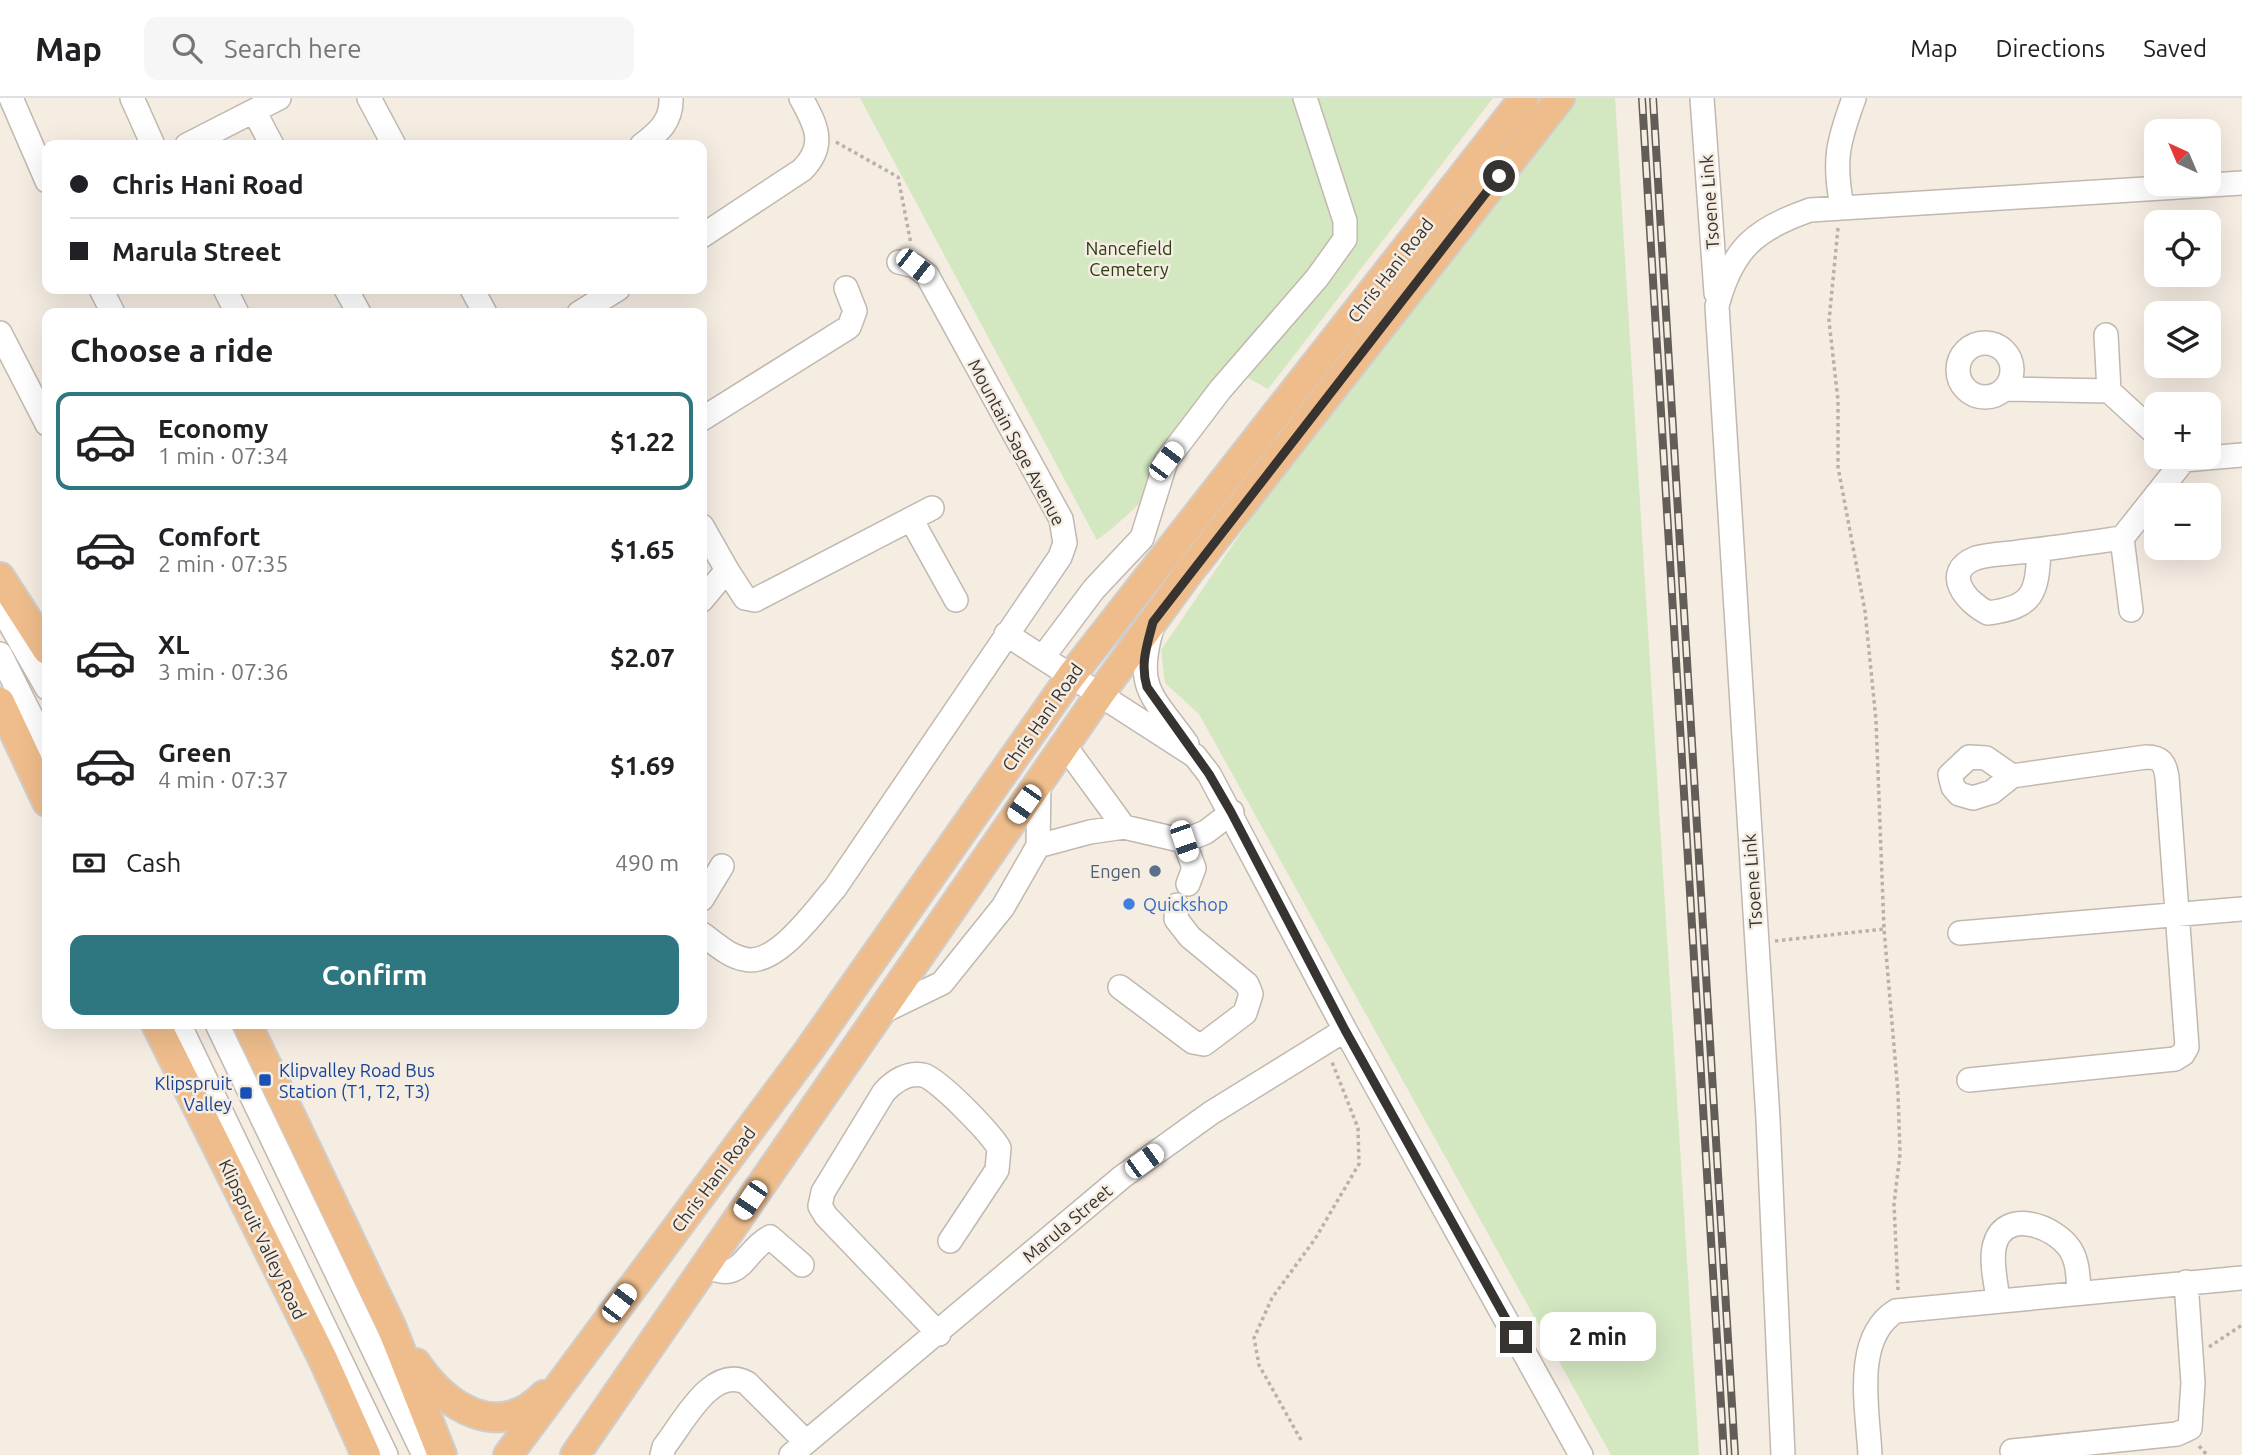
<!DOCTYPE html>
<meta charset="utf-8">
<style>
body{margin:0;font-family:Ubuntu,sans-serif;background:#f6f6f6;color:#202124;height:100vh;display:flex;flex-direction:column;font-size:26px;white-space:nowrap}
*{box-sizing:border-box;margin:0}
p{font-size:23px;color:#757577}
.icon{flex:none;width:38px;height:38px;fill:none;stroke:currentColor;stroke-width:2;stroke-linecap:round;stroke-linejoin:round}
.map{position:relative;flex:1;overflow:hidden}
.panel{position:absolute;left:42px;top:210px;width:665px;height:721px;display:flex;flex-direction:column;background:#fff;border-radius:14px;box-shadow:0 7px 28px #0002}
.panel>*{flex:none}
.guide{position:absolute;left:42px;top:42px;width:665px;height:154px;border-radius:14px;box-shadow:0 7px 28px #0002;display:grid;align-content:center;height:154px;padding:0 28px;background:#fff}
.needle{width:46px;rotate:316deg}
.controls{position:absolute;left:2144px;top:21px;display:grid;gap:14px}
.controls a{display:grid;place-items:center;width:77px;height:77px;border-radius:14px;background:#fff;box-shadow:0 7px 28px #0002;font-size:35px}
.end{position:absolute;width:32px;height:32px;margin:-16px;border:9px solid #373330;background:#fff;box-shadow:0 0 0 4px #fff}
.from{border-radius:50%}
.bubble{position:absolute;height:49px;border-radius:14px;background:#fff;box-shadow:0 7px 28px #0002;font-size:23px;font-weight:700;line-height:49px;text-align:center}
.car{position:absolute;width:21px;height:42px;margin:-21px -10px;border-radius:9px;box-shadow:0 0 5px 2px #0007;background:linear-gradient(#fff 24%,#345 0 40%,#fff 0 76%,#345 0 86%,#fff 0)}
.guide b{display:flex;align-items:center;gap:24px;height:66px;font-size:26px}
.guide b+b{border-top:2px solid #e0e0e0}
.guide i{width:18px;height:18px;background:#202124}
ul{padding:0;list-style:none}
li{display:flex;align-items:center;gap:21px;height:98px;margin:0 14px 10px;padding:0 14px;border:4px solid transparent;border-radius:14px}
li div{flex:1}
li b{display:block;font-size:26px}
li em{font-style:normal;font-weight:700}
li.selected{border-color:#2f7780}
li>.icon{width:63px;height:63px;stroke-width:1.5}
h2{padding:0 28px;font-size:32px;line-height:84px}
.pay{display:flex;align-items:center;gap:18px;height:77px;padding:0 28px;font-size:26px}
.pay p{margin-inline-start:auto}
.primary-button{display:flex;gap:14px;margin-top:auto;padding:14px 28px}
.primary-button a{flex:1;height:80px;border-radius:14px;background:#2f7780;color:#fff;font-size:28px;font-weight:700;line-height:80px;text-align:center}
header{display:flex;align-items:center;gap:42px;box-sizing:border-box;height:98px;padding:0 35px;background:#fff;border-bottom:2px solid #e0e0e0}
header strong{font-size:33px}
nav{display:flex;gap:38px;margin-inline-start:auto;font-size:24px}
.search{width:490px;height:63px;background:#f6f6f6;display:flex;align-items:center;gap:18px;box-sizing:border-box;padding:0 24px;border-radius:14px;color:#757577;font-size:26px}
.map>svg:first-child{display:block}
</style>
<header>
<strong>Map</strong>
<div class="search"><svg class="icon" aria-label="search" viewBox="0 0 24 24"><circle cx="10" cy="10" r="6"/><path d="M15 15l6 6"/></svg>Search here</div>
<nav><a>Map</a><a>Directions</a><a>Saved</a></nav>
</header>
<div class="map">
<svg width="2242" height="1357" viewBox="0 0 2242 1357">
<rect width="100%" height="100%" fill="#f5ece2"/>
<path fill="#d3e7c1" d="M860 0H1493L1268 291 1243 277C1199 334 1156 399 1097 442Z
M1576 0H1615L1699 1357H1611L1199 616 1165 585 1161 552 1260 407Z"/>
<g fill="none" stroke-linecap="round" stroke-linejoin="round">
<defs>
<path id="minor" d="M11 0 47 83
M132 0 153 47
M369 0 394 47
M1702 0 1716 195
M254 13 272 47
M187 47 279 0
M642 47C659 34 672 23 671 0
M1842 108C1833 62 1838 44 1854 0
M702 138 802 72C827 47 816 27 801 0
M101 191 113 215
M225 191 237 215
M346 191 359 215
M472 191 485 215
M579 215 618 191
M0 235 47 326
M2106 237 2109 293
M1958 272a27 27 0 1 1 54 0a27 27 0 1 1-54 0Z
M2004 291 2109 293 2156 336
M702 321 849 229 855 213 846 190
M911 421 956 502
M702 428 727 472 702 502
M2122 440 2131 512
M2039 452C2037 495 2034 509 1988 515 1967 505 1940 474 1976 460 1989 456 2006 456 2019 454 2053 450 2087 445 2122 440L2184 362 2242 357
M727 472 745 500 755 502 932 410
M0 508 47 590
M1152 530C1134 591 1153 598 1187 646
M1006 536 1195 658 1209 676 1345 932 1581 1357
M0 556 47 650
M1043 559 1094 491 1142 440 1166 363 1220 292 1317 180 1345 141V123L1305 0
M1065 648 1124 729
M1184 743 1194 770 1188 786
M1038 748 1090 734 1124 729 1184 743 1206 734 1232 714
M702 801 722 768
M1960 835 2242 811
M702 836C715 845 728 858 744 861 776 870 816 811 835 790L1060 459 1065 445 1061 421 927 177 915 168 899 164
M1120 889 1193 944 1204 946 1245 915 1251 896 1247 886 1190 839 1176 821 1177 807
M878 916 942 885 1003 809 1038 748 1039 685
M179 926 386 1357
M217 926 424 1357
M1969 982 2175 961 2183 956 2187 949 2167 679C2165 665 2161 659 2146 659L2012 678 1992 694 1973 700 1959 696 1953 689 1950 677 1969 659 1986 660 2012 678
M706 1167C742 1188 743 1153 770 1139L802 1167
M1998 1201C1996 1185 1990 1162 1995 1146 2005 1110 2055 1128 2070 1151 2078 1163 2078 1179 2079 1193
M939 1236 826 1118 820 1108 823 1094 884 994C894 983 908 974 923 977 939 981 991 1036 999 1050L997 1072 950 1143
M2012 1353 2177 1336 2190 1330 2193 1285 2186 1184
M662 1357 664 1349C683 1325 712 1266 747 1285L806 1344
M791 1357 1122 1079 1211 1015 1345 932
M1783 1357 1768 1021 1717 208C1732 151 1755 131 1810 112L2242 85
M1870 1357C1868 1313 1852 1240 1896 1213L2242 1180"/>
<path id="major" d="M0 479 47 552
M0 604 47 704
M156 926 323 1261 366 1357
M247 926 391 1228 442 1357
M416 1265C446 1309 498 1344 544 1297
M508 1357 809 952 1071 578 1524 0
M575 1357 1100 596 1186 478 1560 0"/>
</defs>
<use href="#minor" stroke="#c1b8af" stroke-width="26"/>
<use href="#major" stroke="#cfcecd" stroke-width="32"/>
<path stroke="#bab2aa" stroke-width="3.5" stroke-dasharray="3.5 3.5" stroke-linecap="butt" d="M836 44 898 79 911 146
M1838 130 1829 223 1838 302V369L1865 513 1876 622 1884 831 1898 995 1900 1056 1894 1106 1898 1192
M1775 843 1884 831
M2209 1249 2242 1227
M1301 1342 1259 1267 1254 1240 1272 1200 1315 1141 1359 1066 1358 1030 1332 964
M2199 1348 2207 1357"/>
<use href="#minor" stroke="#fff" stroke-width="23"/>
<use href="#major" stroke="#efbd8c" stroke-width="28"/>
<defs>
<path id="rail" d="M1642 0 1724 1357
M1653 0 1735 1357"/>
</defs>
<use href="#rail" stroke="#625d58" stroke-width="8"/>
<use href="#rail" stroke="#f5ece2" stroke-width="5" stroke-dasharray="16" stroke-linecap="butt"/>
</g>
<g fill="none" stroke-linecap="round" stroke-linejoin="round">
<path stroke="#373330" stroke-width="9" d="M1499 78 1153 524C1147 547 1140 566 1147 589L1209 676 1231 714 1345 932 1516 1239"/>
</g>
<circle fill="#5c6f8a" stroke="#f5ece2" stroke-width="2.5" cx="1155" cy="773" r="7"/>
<circle fill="#3f7fe0" stroke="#f5ece2" stroke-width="2.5" cx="1129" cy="806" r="7"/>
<g fill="#1a4fb4" stroke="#f5ece2" stroke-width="2.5">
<rect x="258" y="975" width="14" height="14" rx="3.5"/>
<rect x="239" y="988" width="14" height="14" rx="3.5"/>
</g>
<g text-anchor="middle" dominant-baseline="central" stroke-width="5" stroke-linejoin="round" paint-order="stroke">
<g font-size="18" fill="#373330" stroke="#f5ece2">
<text transform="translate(1709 104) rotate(-94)">Tsoene Link</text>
<text transform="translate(1390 172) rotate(-52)">Chris Hani Road</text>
<text transform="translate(1017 344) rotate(62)">Mountain Sage Avenue</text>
<text transform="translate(1042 619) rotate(-55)">Chris Hani Road</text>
<text transform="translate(1752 783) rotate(-94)">Tsoene Link</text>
<text transform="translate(713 1081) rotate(-53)">Chris Hani Road</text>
<text transform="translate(1067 1125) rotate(-40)">Marula Street</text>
<text transform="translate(263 1141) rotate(64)">Klipspruit Valley Road</text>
</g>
<g font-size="18" fill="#2a3d13" stroke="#f5ece2">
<text x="1129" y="150">Nancefield<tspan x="1129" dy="21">Cemetery</tspan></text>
</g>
<g font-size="18" fill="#4e5e75" stroke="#f5ece2" text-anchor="end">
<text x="1141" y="773">Engen</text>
</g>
<g font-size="18" fill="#366cbe" stroke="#f5ece2" text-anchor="start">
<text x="1143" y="806">Quickshop</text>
</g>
<g font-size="18" fill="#164399" stroke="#f5ece2" text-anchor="start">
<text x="279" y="972">Klipvalley Road Bus<tspan x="279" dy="21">Station (T1, T2, T3)</tspan></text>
<text x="232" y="985" text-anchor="end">Klipspruit<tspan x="232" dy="21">Valley</tspan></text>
</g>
</g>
</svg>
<div class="controls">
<a><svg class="needle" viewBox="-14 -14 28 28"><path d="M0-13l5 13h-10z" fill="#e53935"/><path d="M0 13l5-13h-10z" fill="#757577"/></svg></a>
<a><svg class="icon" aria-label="locate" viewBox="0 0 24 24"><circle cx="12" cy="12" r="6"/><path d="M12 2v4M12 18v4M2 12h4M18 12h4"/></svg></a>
<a><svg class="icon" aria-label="layers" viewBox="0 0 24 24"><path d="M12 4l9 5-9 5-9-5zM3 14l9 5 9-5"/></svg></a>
<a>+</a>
<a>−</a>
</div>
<i class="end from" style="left:1499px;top:78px"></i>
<i class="end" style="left:1516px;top:1239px"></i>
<div class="bubble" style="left:1540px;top:1214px;width:116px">2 min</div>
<i class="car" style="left:915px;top:168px;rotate:128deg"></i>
<i class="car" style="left:1166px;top:363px;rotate:37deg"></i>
<i class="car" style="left:1024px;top:706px;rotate:215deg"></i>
<i class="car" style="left:1184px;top:743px;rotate:161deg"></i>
<i class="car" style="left:1144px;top:1063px;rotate:54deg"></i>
<i class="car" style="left:750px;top:1102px;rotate:214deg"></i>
<i class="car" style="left:619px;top:1205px;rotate:37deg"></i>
<div class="guide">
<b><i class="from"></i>Chris Hani Road</b>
<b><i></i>Marula Street</b>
</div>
<section class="panel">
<h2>Choose a ride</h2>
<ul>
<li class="selected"><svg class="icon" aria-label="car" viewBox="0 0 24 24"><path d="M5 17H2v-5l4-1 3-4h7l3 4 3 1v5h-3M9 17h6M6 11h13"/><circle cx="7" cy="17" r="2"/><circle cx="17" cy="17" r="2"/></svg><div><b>Economy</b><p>1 min · 07:34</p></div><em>$1.22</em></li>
<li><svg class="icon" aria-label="car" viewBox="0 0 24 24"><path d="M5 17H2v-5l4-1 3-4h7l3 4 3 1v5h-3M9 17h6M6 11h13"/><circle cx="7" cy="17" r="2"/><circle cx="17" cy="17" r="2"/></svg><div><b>Comfort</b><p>2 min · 07:35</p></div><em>$1.65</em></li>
<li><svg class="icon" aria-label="car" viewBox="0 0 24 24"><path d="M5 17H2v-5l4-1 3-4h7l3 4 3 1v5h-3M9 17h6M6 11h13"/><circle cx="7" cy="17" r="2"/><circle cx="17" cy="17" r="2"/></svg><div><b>XL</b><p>3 min · 07:36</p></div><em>$2.07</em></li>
<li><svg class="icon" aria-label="car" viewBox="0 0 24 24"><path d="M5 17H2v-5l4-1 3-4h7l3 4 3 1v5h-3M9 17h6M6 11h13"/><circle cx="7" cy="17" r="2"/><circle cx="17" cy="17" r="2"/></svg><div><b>Green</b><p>4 min · 07:37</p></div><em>$1.69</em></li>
</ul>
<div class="pay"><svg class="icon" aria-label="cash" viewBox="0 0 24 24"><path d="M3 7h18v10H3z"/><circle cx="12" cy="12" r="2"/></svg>Cash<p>490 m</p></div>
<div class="primary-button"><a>Confirm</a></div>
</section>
</div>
